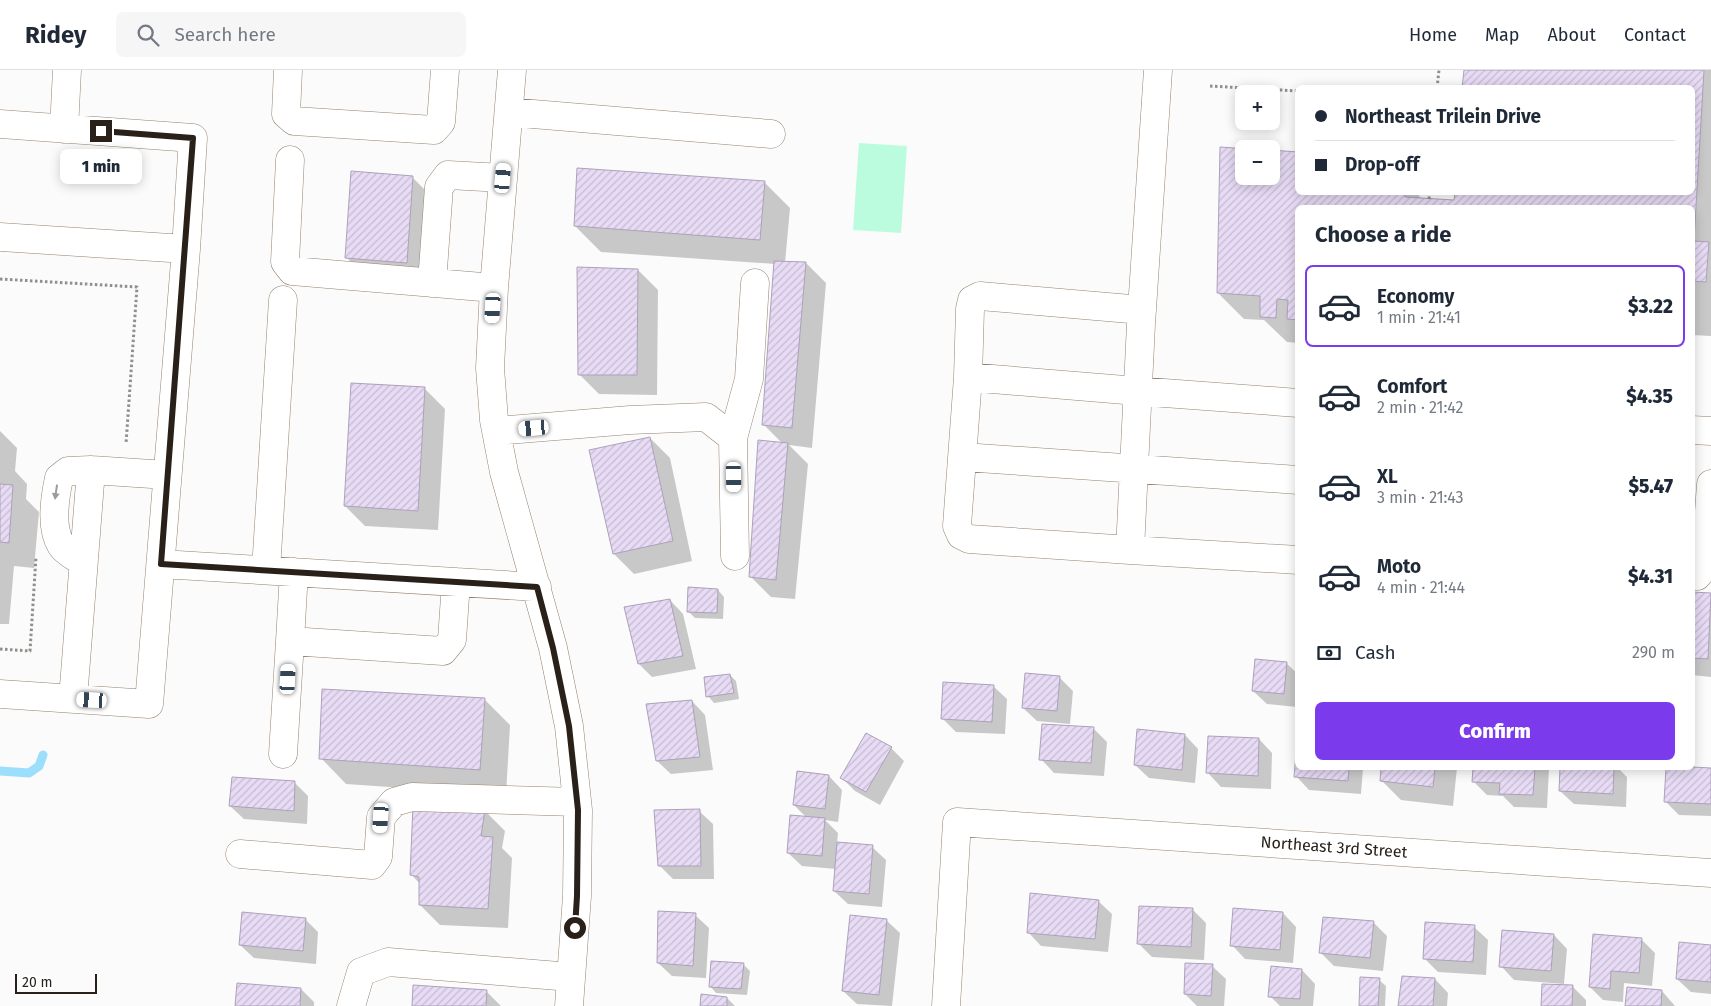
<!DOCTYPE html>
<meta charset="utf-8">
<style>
body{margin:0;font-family:"Fira Sans",sans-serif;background:#f6f6f7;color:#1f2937;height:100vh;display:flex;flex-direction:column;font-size:19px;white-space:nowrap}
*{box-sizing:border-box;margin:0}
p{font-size:16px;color:#747a83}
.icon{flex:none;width:28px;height:28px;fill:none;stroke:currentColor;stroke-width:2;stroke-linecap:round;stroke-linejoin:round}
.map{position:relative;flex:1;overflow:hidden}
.side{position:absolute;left:1295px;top:135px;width:400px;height:565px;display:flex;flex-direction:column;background:#fff;border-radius:8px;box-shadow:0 2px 12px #0003}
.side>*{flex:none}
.guide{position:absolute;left:1295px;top:15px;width:400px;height:110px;border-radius:8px;box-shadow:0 2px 12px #0003;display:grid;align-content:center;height:110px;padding:0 20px;background:#fff}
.controls{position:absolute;left:1235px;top:15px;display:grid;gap:10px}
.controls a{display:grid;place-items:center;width:45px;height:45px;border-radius:8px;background:#fff;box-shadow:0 2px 12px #0003;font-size:25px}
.scale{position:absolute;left:15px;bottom:12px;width:82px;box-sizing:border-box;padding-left:5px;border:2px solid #292119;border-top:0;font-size:14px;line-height:18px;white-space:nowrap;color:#292119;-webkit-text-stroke:4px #fff;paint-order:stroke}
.end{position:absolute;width:22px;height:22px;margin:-11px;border:6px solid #292119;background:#fff;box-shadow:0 0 0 2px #fff}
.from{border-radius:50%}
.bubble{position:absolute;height:35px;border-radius:8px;background:#fff;box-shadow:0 2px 12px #0003;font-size:16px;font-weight:800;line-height:35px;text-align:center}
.car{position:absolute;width:15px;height:30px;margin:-15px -8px;border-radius:6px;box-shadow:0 0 4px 1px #0007;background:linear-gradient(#fff 24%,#345 0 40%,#fff 0 76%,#345 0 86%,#fff 0)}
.guide b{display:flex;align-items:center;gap:18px;height:48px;font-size:19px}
.guide b+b{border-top:1px solid #e0e1e3}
.guide i{width:12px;height:12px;background:#1f2937}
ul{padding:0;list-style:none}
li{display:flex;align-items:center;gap:15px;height:82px;margin:0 10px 8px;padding:0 10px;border:2px solid transparent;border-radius:8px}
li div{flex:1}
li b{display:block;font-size:19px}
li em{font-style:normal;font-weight:800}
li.active{border-color:#7c3aed}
li>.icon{width:45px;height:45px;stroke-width:1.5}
h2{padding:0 20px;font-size:22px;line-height:60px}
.pay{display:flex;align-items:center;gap:12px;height:55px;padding:0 20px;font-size:19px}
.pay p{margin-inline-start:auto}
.cta{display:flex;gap:10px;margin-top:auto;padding:10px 20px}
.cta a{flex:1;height:58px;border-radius:8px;background:#7c3aed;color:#fff;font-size:20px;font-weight:800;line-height:58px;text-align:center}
header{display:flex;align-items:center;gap:30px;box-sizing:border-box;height:70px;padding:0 25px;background:#fff;border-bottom:1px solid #e0e1e3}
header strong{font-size:24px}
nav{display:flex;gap:28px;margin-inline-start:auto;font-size:18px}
.search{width:350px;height:45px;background:#f6f6f7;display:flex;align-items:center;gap:12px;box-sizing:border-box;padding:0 18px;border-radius:8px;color:#747a83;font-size:19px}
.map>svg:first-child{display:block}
</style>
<header>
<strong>Ridey</strong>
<div class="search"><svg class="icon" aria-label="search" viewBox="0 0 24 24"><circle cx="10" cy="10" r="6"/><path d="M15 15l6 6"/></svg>Search here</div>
<nav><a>Home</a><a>Map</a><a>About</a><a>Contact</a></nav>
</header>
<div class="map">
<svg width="1711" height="936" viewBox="0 0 1711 936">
<defs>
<pattern id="building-hatch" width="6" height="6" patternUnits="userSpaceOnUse" patternTransform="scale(1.25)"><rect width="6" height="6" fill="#e7dbf5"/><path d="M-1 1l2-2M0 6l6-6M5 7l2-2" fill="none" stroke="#c6bcd1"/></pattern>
</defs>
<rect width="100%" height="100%" fill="#fbfbfb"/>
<path fill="#bcfcde" d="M859 73 907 76 901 163 853 160Z"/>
<path fill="#0003" d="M1465 0H1711V266L1692 265V138H1298V273L1287 272 1264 250 1244 249 1218 223 1244 106 1298 122H1416L1422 129 1455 132 1692 122V18Z
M412 107 432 127 427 212 367 208 347 188Z
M764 112 790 138 785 193H806L826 213 812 378 789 375 808 394 795 529 771 527 751 507 783 374 763 354 775 194 601 182 575 156Z
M638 200 658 220 657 325 599 324 579 304Z
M425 319 445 339 438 460 365 456 345 436Z
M0 361 17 378 15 401 27 414 26 429 39 442 34 498 14 496 9 554H0Z
M650 368 670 388 692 491 634 504 614 484 590 381Z
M718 520 724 527 723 549 695 548 688 541Z
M1692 523 1711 525V607L1692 605Z
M670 530 683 544 696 599 652 607 639 594Z
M1286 593 1298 604 1297 637 1267 634 1253 621Z
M730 605 736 611 739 629 714 633 708 626Z
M1060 608 1073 621 1070 654 1037 651 1023 638Z
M993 616 1007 629 1005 664 956 662 942 648Z
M484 629 510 655 506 725 346 714 321 688Z
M692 631 705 645 713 700 671 704 657 691Z
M1093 658 1107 672 1104 706 1054 703 1041 689Z
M1185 665 1198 679 1195 713 1149 708 1135 695Z
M1259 669 1272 683 1271 719 1221 717 1208 703Z
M891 678 904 691 880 735 855 721 842 708Z
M1298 684V698H1363L1361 724 1309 720 1296 706Z
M1382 698H1457L1453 736 1401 730 1381 710Z
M1474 698H1549L1547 738 1514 737 1503 726 1487 725 1473 711Z
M1561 698H1618L1627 707 1626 737 1574 734 1560 721Z
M1667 698 1711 699V746L1679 745 1665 731Z
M829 706 842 720 838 752 825 750 838 763 837 774 872 777 886 790 882 837 848 834 834 821 836 799 802 796 788 783 807 748 794 735Z
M295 713 308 726 307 754 244 749 230 736Z
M485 741 505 761 502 778 512 788 508 858 440 855 420 835V814L411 804Z
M699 741 713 754 714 809H673L659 795Z
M1098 831 1112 844 1108 882 1041 876 1028 862Z
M1192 839 1206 853 1204 890 1152 887 1139 874Z
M1283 843 1296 857 1293 893 1245 889 1232 875Z
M695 845 709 858 706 908 672 906 658 893Z
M305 849 318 862 316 894 254 888 240 875Z
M886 850 900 863 892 936 857 934 843 921Z
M1373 852 1387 866 1383 901 1334 896 1320 882Z
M1474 857 1488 870 1486 905 1438 902 1425 889Z
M1554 865 1567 879 1564 914 1514 910 1501 896Z
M1641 869 1655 883 1652 916 1624 913 1623 932 1603 930 1590 917Z
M1711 876V924L1691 922 1677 909Z
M743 894 750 901 747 925 716 923 710 916Z
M1212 896 1226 909 1224 936H1197L1185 924Z
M1302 900 1315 914 1313 936H1280L1270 926Z
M1435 909 1448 923 1447 936H1400Z
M1379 910 1386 916 1385 936H1360Z
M415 917 487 922 501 936H413Z
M1573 917 1586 930V936H1542Z
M301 919 314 932V936H236Z
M1662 921 1675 936H1627Z
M727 928 735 936H701Z"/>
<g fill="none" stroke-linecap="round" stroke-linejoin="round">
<path stroke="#9cdffc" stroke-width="9" d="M0 701 29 703 39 696 43 685"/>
</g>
<path fill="url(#building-hatch)" stroke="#ada1ba" d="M1464 0H1704L1694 171 1709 172 1706 212 1692 211V138H1298V250L1287 249 1288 230 1277 229 1276 248 1260 247V226L1217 223 1220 77 1250 79H1244V106H1271V80L1298 82V122H1405V127L1454 130 1455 122H1692V18H1462Z
M577 98 765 111 760 170 574 156Z
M351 101 413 106 407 193 345 188Z
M774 191 806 192 792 358 762 355Z
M577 197 638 199 637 305H578Z
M351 313 425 317 418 441 344 436Z
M650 367 673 471 613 484 589 380Z
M758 370 788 373 776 510 749 507Z
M0 414 13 415 9 473 0 472Z
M688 517 718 519 717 543 687 542Z
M1692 522 1711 523 1708 589 1692 588Z
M670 529 683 586 638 594 624 537Z
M1255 589 1287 592 1284 624 1252 621Z
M1025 603 1060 606 1057 641 1022 638Z
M730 604 734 623 706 627 704 607Z
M943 612 994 615 992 652 941 649Z
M322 619 485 628 480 700 319 689Z
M692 630 700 687 656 691 646 634Z
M1042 654 1094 657 1091 693 1039 690Z
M1137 659 1185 664 1182 700 1134 695Z
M866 663 892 677 866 722 840 708Z
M1208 666 1259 668 1258 706 1206 703Z
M1297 671 1298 698H1349L1348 711 1294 707Z
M1692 697 1711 698V734L1664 732 1666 698Z
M1381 698H1435L1433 717 1380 711Z
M1473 698H1535L1533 725 1499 724 1500 713 1472 712Z
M1560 698H1614L1613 724 1559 721Z
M797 701 829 705 825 739 793 735Z
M232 707 295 711 294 741 229 736Z
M413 735 485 740 481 766 493 767 488 839 419 835V807L410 805Z
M700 739 701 796H658L654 740Z
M790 745 825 748 822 786 787 783Z
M837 772 873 775 869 824 833 821Z
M1030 823 1099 830 1095 869 1027 863Z
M1139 836 1193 838 1191 877 1137 874Z
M1233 838 1283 842 1280 880 1230 876Z
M658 841 696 843 693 896 657 893Z
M242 842 306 848 303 881 239 875Z
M850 845 887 849 879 925 842 921Z
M1323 847 1374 851 1370 888 1319 883Z
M1425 852 1475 855 1473 892 1423 889Z
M1502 860 1554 864 1551 901 1499 897Z
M1593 864 1642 868 1639 903 1611 901 1610 919 1589 917Z
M1679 872 1711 875V912L1676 909Z
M711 891 744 893 741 919 709 917Z
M1185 893 1213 894 1211 926 1184 924Z
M1271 896 1302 899 1300 929 1268 927Z
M1402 906 1435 908 1433 936H1398Z
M1360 907 1380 908 1378 936H1359Z
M237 913 301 918 300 936H235Z
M1542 914 1573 915 1572 936H1541Z
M413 915 487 920 486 936H412Z
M1627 917 1662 920 1661 936H1625Z
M701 924 727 927V936H700Z"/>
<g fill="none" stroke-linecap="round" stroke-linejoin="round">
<defs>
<path id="minor" d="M288 0 286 44 294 51 434 60 441 52 445 0
M512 0 494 218 490 298 494 350 504 402 553 578 569 656 578 740 577 826 569 936
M1158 0 1141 254 1130 480 1298 490
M509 42 771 64
M0 54 193 68 186 179 149 634 0 624
M64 59 67 0
M290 90 285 192 292 201 494 218
M0 167 186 179
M432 213 439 117 448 105 503 108
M968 307 970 239 972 230 980 226 1142 240
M1692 360 1711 361
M496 361 630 350 706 347 733 368 735 486
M733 368 749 309 755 213
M963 387 1298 410
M1130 480 969 469 961 465 957 456 968 307 1137 321 1298 333
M83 492C76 487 66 483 61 475 50 457 55 427 59 408L68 401 91 400 167 405
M161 494 537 517
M266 500 283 230
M294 502 290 571 443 581 452 570 456 512
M1692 506H1697L1705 497 1711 414
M73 629 91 400
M283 684 290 571
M240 784 372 795 378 787 381 747 394 732 412 727 577 732
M351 936 361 902 388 892 571 907
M946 936 957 752 1711 803"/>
</defs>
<use href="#minor" stroke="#96826e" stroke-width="29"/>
<path stroke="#928e8a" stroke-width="3" stroke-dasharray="2.5 2.5" stroke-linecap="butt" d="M1210 16 1298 21
M1437 18 1439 0
M1429 129 1430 122
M0 209 137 217 126 374
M0 579 30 581 36 487"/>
<use href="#minor" stroke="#fff" stroke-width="28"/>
</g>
<defs><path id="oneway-solid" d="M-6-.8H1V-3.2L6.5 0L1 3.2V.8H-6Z" transform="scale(1.25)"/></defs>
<use fill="#9f9b98" href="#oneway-solid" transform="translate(56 422) rotate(98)"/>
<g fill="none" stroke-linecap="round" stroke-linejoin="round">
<path stroke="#292119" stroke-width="6" d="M101 61 193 68 161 494 537 517 553 578 569 656 578 740 577 826 575 858"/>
</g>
<g text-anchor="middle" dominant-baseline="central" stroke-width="4" stroke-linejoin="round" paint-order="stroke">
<g font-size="16" fill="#292119" stroke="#fff">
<text transform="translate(1334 777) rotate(4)">Northeast 3rd Street</text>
</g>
</g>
</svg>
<div class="controls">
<a>+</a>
<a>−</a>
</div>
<div class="scale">20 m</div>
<i class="end from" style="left:575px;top:858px"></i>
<i class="end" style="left:101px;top:61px"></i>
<div class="bubble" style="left:60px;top:79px;width:82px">1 min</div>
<i class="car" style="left:503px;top:108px;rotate:5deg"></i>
<i class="car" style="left:493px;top:238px;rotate:183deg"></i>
<i class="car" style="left:534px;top:358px;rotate:265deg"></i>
<i class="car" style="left:734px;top:407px;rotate:179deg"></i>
<i class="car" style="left:288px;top:609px;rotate:3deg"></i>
<i class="car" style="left:92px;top:630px;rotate:273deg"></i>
<i class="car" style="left:381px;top:748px;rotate:184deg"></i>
<div class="guide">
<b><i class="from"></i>Northeast Trilein Drive</b>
<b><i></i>Drop-off</b>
</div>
<section class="side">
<h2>Choose a ride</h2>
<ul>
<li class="active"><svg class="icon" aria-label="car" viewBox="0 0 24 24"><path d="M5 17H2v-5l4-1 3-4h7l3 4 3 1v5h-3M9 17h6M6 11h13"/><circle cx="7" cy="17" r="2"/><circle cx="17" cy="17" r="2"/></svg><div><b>Economy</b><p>1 min · 21:41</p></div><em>$3.22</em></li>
<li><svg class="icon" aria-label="car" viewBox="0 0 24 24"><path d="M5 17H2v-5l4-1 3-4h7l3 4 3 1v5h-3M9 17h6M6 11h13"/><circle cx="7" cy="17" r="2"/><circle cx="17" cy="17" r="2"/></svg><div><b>Comfort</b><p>2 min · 21:42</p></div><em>$4.35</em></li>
<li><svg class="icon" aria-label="car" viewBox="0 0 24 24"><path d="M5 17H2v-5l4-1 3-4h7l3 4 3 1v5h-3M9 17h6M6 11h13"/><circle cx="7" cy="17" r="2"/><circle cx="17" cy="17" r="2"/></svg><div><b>XL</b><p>3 min · 21:43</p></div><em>$5.47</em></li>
<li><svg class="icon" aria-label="car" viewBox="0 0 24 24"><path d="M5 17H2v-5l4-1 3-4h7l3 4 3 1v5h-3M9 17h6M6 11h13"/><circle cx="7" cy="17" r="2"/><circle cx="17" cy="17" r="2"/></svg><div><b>Moto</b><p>4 min · 21:44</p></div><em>$4.31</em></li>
</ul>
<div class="pay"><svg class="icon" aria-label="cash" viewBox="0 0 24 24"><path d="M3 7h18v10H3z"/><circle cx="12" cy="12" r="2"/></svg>Cash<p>290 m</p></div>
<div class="cta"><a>Confirm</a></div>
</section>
</div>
